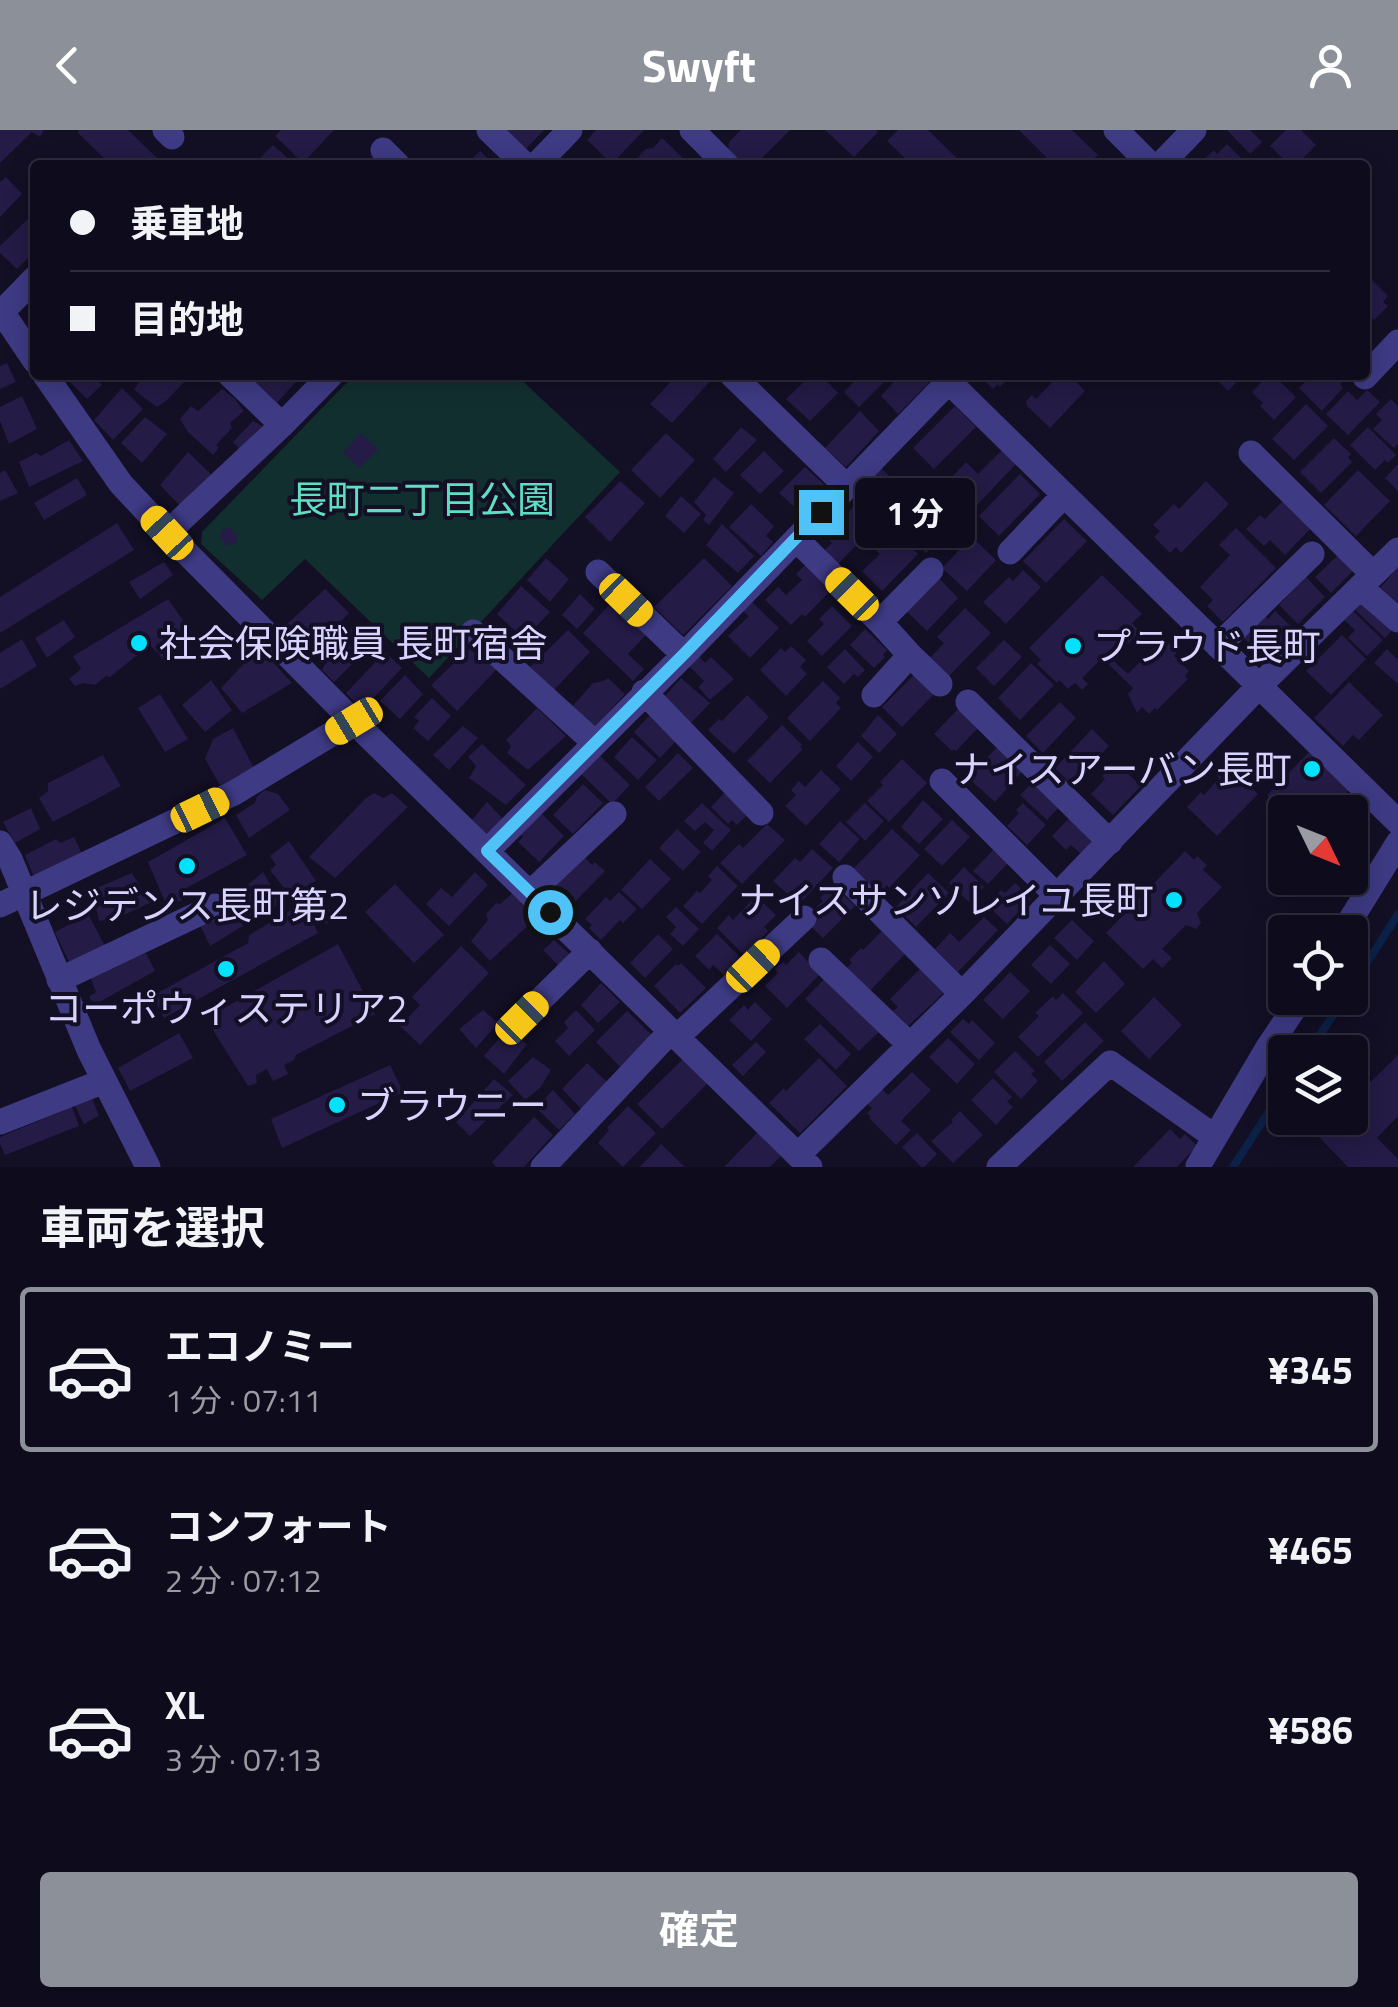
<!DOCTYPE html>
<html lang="ja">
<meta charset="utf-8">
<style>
body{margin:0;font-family:"Titillium Web","Noto Sans JP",sans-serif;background:#171425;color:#f1f3f6;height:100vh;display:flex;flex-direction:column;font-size:38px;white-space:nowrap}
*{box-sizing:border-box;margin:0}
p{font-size:32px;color:#9b9ba3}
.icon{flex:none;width:55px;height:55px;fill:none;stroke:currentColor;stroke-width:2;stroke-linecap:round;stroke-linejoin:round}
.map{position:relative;height:1037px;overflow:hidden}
.details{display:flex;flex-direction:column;background:#0e0b1c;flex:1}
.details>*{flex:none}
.banner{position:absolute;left:30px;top:30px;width:1340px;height:220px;border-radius:10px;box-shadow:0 5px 25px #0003,0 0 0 2px #2e2b3b;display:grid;align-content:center;height:220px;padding:0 40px;background:#0e0b1c}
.needle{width:65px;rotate:133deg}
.fabs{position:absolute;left:1268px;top:665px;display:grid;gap:20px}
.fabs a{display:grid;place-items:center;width:100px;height:100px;border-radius:10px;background:#0e0b1c;box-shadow:0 5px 25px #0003,0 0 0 2px #2e2b3b;font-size:50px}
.end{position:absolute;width:45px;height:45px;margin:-22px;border:12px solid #4fc3f7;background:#111;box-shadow:0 0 0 5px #111}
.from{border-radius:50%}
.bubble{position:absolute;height:70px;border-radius:10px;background:#0e0b1c;box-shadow:0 5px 25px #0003,0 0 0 2px #2e2b3b;font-size:32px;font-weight:700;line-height:70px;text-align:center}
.car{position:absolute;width:30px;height:60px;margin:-30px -15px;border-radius:12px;box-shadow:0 0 8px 2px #0007;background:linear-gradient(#f5c518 24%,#345 0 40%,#f5c518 0 76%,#345 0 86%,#f5c518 0)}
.banner b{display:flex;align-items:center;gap:35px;height:95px;font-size:38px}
.banner b+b{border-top:2px solid #2e2b3b}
.banner i{width:25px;height:25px;background:#f1f3f6}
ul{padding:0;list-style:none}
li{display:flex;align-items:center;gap:30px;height:165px;margin:0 20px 15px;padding:0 20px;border:5px solid transparent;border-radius:10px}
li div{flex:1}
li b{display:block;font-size:38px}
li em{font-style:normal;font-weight:700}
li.selected{border-color:#8c9099}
li>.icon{width:90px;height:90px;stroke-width:1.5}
h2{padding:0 40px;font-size:45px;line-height:120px}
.button{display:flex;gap:20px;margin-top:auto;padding:20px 40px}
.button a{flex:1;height:115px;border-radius:10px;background:#8c9099;color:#fff;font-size:40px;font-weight:700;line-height:115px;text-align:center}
header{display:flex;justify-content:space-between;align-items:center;height:130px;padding:0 40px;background:#8c9099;color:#fff;font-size:45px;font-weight:700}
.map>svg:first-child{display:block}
</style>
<header><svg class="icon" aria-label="back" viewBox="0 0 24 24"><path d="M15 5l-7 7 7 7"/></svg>Swyft<svg class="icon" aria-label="person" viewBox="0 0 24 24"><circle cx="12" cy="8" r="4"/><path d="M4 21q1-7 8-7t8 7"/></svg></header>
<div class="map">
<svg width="1398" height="1037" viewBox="0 0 1398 1037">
<rect width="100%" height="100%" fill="#130f25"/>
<path fill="#122f2f" d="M354 245H516L620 342 429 548 305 429 262 470 201 414 202 402Z"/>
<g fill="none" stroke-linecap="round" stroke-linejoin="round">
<path stroke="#0c2147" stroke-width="8" d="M1350 860 1398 784
M1308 922 1345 868
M1233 1037 1285 957"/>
</g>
<path fill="#241b46" d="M0 0H44L40 7 32 2 0 33Z
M79 0H128L157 28 150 35H111L78 3Z
M281 0H334L303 33 275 6Z
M499 0H544L522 23Z
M596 0H644L612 34 587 10Z
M741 0H790L755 35H743L728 20 729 12Z
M825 0H876L878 2 854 27Z
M898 0H928L964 35H912L887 11Z
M1019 0H1072L1098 25 1088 35H1054Z
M1227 0H1250L1262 12 1250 24Z
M1286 0H1301L1316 15 1296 35H1290L1270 16Z
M662 8 682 27 675 35H635L637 28 646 19 653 18Z
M1227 14 1244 31 1239 35H1197L1214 20 1217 24Z
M273 15 287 27 282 35H246L251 30 256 32Z
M480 21 495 35H466Z
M6 47 22 64 0 87V52Z
M35 82V121L17 139 0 123V116Z
M1372 150 1388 166 1383 172 1388 176 1374 190 1365 181V157Z
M7 233 16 252 0 259V236Z
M76 245H92L102 255 87 269 69 251Z
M139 245H191L166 271 157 277 134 260 141 249Z
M246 245H298L300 247 277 273Z
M677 245H710L713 248 672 293 650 274Z
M811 245H820L838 263 810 291 786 269Z
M860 245H891L859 277 844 262Z
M900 245H921L929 253 898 284 881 266Z
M989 245H1012L1000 257 998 254 993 259 984 250Z
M1059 245H1069L1085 261 1050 298 1027 276 1026 271 1032 265 1036 269Z
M1212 245H1243L1228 261Z
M1268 245H1273L1296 267 1274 290 1260 276 1263 273 1252 262Z
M1312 245H1349L1340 254 1343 258 1322 281 1299 258Z
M122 258 143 279 113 310 94 290Z
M222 259 234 268 244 281 230 293 232 298 216 315 219 318 213 325 188 302 180 289 191 276 198 281Z
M1367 260 1380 272 1348 305 1326 284 1348 261 1357 270Z
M22 266 37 299 9 314 0 291V277Z
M1391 269 1398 276V314L1394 318 1373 299 1382 290 1376 284Z
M1306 274 1328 296 1294 330 1272 309Z
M955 276 976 297 934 339 913 318Z
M860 281 879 301 846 337 825 318Z
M145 287 167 304 142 333 121 313Z
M253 291 262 296 239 319 233 312Z
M741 297 757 310 726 342 713 329Z
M1368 297 1396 325 1388 333 1385 330 1375 340 1350 315Z
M360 303 378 319 360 338 343 323Z
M666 303 695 330 660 368 631 340Z
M1334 308 1351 324 1348 327 1352 332 1321 363 1300 342Z
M69 310 83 331 29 357 19 332 36 323 41 326Z
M1004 318 1018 332 977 375 950 349 966 332 978 344Z
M764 321 784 341 760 364 740 345Z
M188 322 212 345 182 378 160 355Z
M1398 334V361L1385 348Z
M805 337 826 356 800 382 779 363Z
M881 338 914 370 894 391 860 358Z
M5 340 18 363 0 371V343Z
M1358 340 1390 371 1356 406 1324 375Z
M1020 344 1040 364 999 406 979 386Z
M714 347 734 363 709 395 703 390 706 385 694 372Z
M77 348 87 365 44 390 34 373Z
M620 351 645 373 610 412 585 387Z
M1206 351 1229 374 1181 423 1176 417 1170 423 1154 407 1160 401 1153 395 1174 374 1179 379Z
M945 360 967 381 926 423 904 402Z
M681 366 701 384 684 403 665 386Z
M1284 370 1312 397 1285 425 1270 410 1264 416 1246 399 1260 385 1265 389Z
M857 373 878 393 838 434 824 421 832 413 826 407 830 402 825 398 837 385 842 389Z
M751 374 774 396 766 406 773 412 761 426 729 397Z
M1064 389 1087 411 1046 453 1023 431Z
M117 393 134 420 0 503V467Z
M722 394 754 426 738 443 706 415Z
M229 397 238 405 236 413 228 416 220 408 222 400Z
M1236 398 1276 438 1223 492 1207 476 1213 470 1200 457 1230 425 1219 415Z
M895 402 918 424 882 461 862 441 880 424 876 420Z
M972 407 996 430 967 461 942 438Z
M1340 423 1356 438 1331 463 1315 447Z
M546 428 569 449 550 472 527 450Z
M704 428 732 456 683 505 654 477Z
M164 432 173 445 140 469 129 452Z
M807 433 833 458 805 487 802 484 791 495 765 470 778 457 786 465 802 450 796 444Z
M1398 437V473L1380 458Z
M1023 440 1041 457 1006 494 983 472 1009 447 1013 451Z
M936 445 958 468 927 501 906 481Z
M1102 445 1142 484 1132 493 1140 501 1128 514 1122 508 1106 524 1128 544 1163 508 1177 522 1174 526 1189 541 1185 546 1188 549 1157 580 1155 578 1149 584 1142 577 1137 583 1128 564 1133 558 1102 528 1082 548 1088 554 1082 560 1075 553 1068 559 1059 550 1057 553 1037 534 1041 530 1029 518Z
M1306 447 1325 467 1298 494 1279 475Z
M521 456 550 482 524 509 497 484Z
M325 459 349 483 308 527 286 505 291 498 287 494Z
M580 464 595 479 577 499 562 485Z
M168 469 193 505 163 529 150 515 110 547 106 546 95 555 83 553 75 556 69 549 81 539 73 526Z
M612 472 646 505 628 524 644 539 633 551 583 503Z
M752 472 779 498 750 528 728 506 749 486 743 481Z
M1359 472 1398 494 1385 508 1353 478Z
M832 476 852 496 822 526 807 511 824 494 819 489Z
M965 478 991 503 949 546 930 528 944 513 937 507Z
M1352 480 1383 510 1367 526 1348 508 1355 500 1343 489Z
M1275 481 1294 499 1264 528 1243 507 1264 485 1268 489Z
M64 490 75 507 47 528 35 508Z
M358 492 376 511 334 552 322 540 325 534 321 529Z
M865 499 887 520 883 525 885 527 874 538 850 515Z
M568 500 590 522 553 561 529 538Z
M1342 505 1366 529 1331 565 1306 541Z
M22 509 37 536 0 559V523Z
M1004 510 1022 527 994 556 976 538Z
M472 516 497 539 457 581 431 555Z
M791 516 806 530 800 537 807 544 786 566 760 540 781 518 785 522Z
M845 519 865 540 858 547 854 544 844 554 827 537Z
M1387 519 1398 530V554L1374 533Z
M262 520 292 553 242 583 221 558 254 523Z
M385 522 402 538 362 580 346 563Z
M697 524 705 533 711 527 734 549 710 570 698 557 704 551 687 534Z
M1031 533 1054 555 1020 590 998 568Z
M405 545 423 564 400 589 380 571Z
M914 545 934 564 902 597 882 577Z
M608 548 625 564 591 601 569 580 593 553 603 551Z
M681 548 710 573 691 593 664 567Z
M211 550 232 580 205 602 182 575Z
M823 551 840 568 836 573 841 578 810 611 787 588Z
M1349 552 1383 585 1359 610 1353 605 1343 616 1314 588Z
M160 564 188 609 165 622 138 578Z
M747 565 769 587 734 624 708 600 719 589 722 591Z
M432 568 451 586 428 611 413 598 419 591 414 587Z
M1060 572 1076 588 1043 623 1026 606Z
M537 578 566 606 528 640 507 623 511 616 506 610Z
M958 579 978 598 956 621 954 619 952 621 934 604Z
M650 585 676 611 660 628 634 602Z
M878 585 897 604 879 623 861 606Z
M782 595 802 615 800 617 803 619 770 653 747 631Z
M463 596 478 608 449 640 433 625Z
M233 598 254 638 222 659 205 629 213 609Z
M1092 599 1109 616 1072 655 1055 638Z
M632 607 657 630 638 650 614 627Z
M858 612 873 627 851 651 836 636Z
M1001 613 1026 637 995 672 968 648Z
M482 614 526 655 506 675 469 648 476 636 468 627Z
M1312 619 1351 658 1341 668 1352 679 1349 682H1284L1267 665Z
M596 622 630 655 612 674 578 641Z
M678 623 693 638 659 671 645 657Z
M103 625 121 656 53 692 39 668 48 661V653Z
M902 629 927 653 889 692 867 671 883 655 880 652Z
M1116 632 1141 656 1113 685 1091 664 1105 649 1102 646Z
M1227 634 1258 664 1217 706 1187 677 1201 662 1204 665 1219 648 1216 645Z
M821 640 841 659 806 696 785 676 796 665 791 660 799 651 805 657Z
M1034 651 1060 676 1047 690 1020 665Z
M583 654 603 673 573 704 553 685Z
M728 659 751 681 737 695 732 690 728 694 711 677Z
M265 660 278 664 290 680 249 708 236 685 255 673 257 666Z
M374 663 383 668 392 663 408 677 335 748 309 727 365 669Z
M923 670 943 689 919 714 901 697Z
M487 672 503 689 486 707 471 691Z
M702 673 731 700 712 721 703 713 714 700 705 692 695 701 684 691Z
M865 673 884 691 865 711 846 692Z
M1023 673 1046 695 1027 715 1007 696 1019 683 1016 680Z
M31 678 40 699 15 713 3 692Z
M539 681 564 706 539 732 518 712 523 707 518 702Z
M1071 686 1095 708 1081 724 1071 715 1066 720 1052 706Z
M225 688 247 725 179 762 182 770 167 777 148 732Z
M952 690 970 707 942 736 924 719Z
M840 691 860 709 839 732 819 714Z
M767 694 785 710 742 754 720 733 739 714 743 718Z
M677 699 701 722 683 741 659 718Z
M892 699 920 725 889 758 887 755 883 759 877 753 872 758 853 739Z
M1285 701V728L1272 715Z
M74 707 84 728 34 747 25 725 56 709 60 713Z
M289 711 316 751 290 766 270 740 276 735 270 726Z
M812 719 833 738 803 770 799 766 795 771 773 751 795 728 800 732Z
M994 719 1008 733 988 754 973 741Z
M1185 721 1194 730 1197 726 1207 735 1203 740 1222 757 1197 783 1201 793 1196 799 1186 795 1162 819 1172 828 1162 838 1153 829 1143 839 1106 803Z
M581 723 592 735 595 732 605 741 571 776 550 755Z
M650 729 671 749 642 779 621 760Z
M717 736 738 756 702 794 683 776 697 761 700 763 712 750 708 746Z
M964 737 984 757 969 772 949 753Z
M263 742 281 773 253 791 236 765Z
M475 742 488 755 449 796 426 774 441 758 452 767Z
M132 743 145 764 148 762 152 772 115 789 99 791 92 760Z
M928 743 949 763 916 797 896 777Z
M1015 753 1031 769 1007 794 987 775 1001 760 1005 763Z
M395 754 444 805 414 833 365 782Z
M833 755 855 776 823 808 804 790 823 771 820 768Z
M619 762 637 779 623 793 620 790 601 810 589 798 592 795 585 789 606 767 610 771Z
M513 763 537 787 490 831 471 811 488 790 486 784 496 773 500 774Z
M322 766 334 789 325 794 311 771Z
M756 766 776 785 764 797 768 801 745 826 717 798 729 785 733 790Z
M303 773 318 803 164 888 152 866 248 813 249 805Z
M233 777 243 796 210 816 199 793Z
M676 777 699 799 683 816 670 804 676 797 666 787Z
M88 784 105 816 69 832 55 802Z
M984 787 998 800 958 842 935 819 950 803 959 812Z
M1072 790 1094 811 1077 830 1054 808Z
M882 801 905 824 868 863 844 840 852 833 849 830 861 818 863 820Z
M658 804 673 819 645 848 630 833Z
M717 804 740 827 724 845 713 835 709 840 695 826Z
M554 810 572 826 561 838 543 820Z
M338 814 375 884 296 925 294 930 284 935 288 944 273 951 267 939 256 945 257 953 248 956 214 902 210 886Z
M1050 815 1070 834 1051 854 1031 835Z
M461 816 489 843 420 915 400 896 420 875 412 867Z
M799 822 820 844 787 878 765 856 778 843 775 839 783 832 786 835Z
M146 823 155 841 94 875 89 867 96 862 90 846Z
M1104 831 1125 854 1096 883 1075 862Z
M681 833 706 858 680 883 654 856 676 834 678 836Z
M924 835 949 858 908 896 893 881 898 877 890 869Z
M1010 842 1030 861 1003 889 983 870Z
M828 845 879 902 859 921 805 869Z
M601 853 620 872 598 893 581 875Z
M1063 863 1083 883 1038 927 1018 907 1039 886 1035 883 1053 866 1056 870Z
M1154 867 1182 895 1149 929 1121 901Z
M755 872 772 889 751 911 729 890 744 875 748 880Z
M483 880 498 893 476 918 459 899Z
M576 880 595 900 569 926 555 911 568 898 564 892Z
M627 881 653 906 621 938 596 912Z
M963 889 969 894 972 890 995 913 979 930 950 902Z
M1085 892 1104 911 1062 951 1044 932Z
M820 894 851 924 836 940 804 909Z
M508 898 527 914 504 944 484 926Z
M179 903 193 928 130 961 118 938Z
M948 908 975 934 957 954 929 927Z
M756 912 766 922 743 946 732 935Z
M1015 921 1035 941 1031 944 1038 951 1021 969 994 942Z
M1398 925V986L1377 1008 1398 1029V1037H1348L1317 1005 1335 988H1350V972Z
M533 927 551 940 540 958 525 970 508 951Z
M685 927 710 951 662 999 637 974Z
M819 928 847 956 800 1003 769 973 784 958 786 961Z
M587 933 608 953 582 980 562 959Z
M390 935 403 962 282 1018 271 989Z
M912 942 931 960 901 991 911 1000 896 1015 869 988 871 987 867 983 872 978 865 972 880 957 888 965Z
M993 948 1012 967 1007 971 1013 977 996 995 971 970Z
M494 949 513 965 470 1006 456 992Z
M553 960 575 984 559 1000 536 978Z
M92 968 99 986 84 994 75 976Z
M628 976 656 1003 623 1037 598 1013 609 1000 607 998Z
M72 977 79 996 5 1025 0 1014V1007Z
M960 981 983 1005 953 1033 931 1011 953 992 951 990Z
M534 987 553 1005 524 1037H496L492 1032Z
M1170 999 1180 1009 1185 1004 1197 1016 1177 1037H1133Z
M758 1002 781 1026 770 1037H724Z
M917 1003 937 1024 924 1037H921L902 1017Z
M661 1014 685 1037H640Z"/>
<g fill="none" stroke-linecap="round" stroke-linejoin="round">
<path stroke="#3e3a84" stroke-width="25" d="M165 0 172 7
M489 0 525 35
M692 0 727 35
M1116 0 1151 35
M383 20 398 35
M536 35 570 0
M1160 35 1194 0
M0 179 35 231
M2 182 35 148
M45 245 121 354 167 403 353 591 810 1037
M230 245 282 295
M732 245 846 356
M942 245 1398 692
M1365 247 1398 212
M1251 323 1373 444
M167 403 282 295 331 245
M796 409 880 492 910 525 874 565
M1010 422 1064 365
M598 442 684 525
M1360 457 1398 490
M880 492 931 440
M473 502 595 613
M1218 516 1312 424
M910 525 940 554
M644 562 761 683
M968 572 1110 712
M942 651 1057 766
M0 713 10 729 89 920 148 1037
M487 721 684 525 955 245
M845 747 962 864
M530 763 614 684
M0 775 234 663 353 591
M1343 802 1398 713
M821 830 910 915
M59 850 215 776
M522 888 590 821
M677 907 804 788
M0 992 104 951
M798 1025 962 864 1260 555 1398 420
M1198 1036 1267 919 1301 868
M543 1037 671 901
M999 1037 1110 933 1215 1007"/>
</g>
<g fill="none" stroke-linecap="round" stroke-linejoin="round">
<path stroke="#4fc3f7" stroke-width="12" d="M550 782 487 721 684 524 821 382"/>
</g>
<g fill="#02e1fd" stroke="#130f25" stroke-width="4">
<circle cx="139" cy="513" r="10"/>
<circle cx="1073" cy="516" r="10"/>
<circle cx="1312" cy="639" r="10"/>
<circle cx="187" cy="736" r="10"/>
<circle cx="1174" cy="770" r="10"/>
<circle cx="226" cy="839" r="10"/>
<circle cx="337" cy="975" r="10"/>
</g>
<g text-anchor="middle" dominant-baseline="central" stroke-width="8" stroke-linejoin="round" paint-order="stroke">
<g font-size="38" fill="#5fdfc1" stroke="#130f25">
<text x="422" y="369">長町二丁目公園</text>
</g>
<g font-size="38" fill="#d9d4ff" stroke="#130f25" text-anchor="start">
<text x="159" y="513">社会保険職員 長町宿舎</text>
<text x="1093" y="516">プラウド長町</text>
<text x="1292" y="639" text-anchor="end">ナイスアーバン長町</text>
<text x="1154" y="770" text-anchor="end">ナイスサンソレイユ長町</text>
<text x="187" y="775" text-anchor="middle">レジデンス長町第2</text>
<text x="226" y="878" text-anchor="middle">コーポウィステリア2</text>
<text x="357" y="975">ブラウニー</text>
</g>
</g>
</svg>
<div class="fabs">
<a><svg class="needle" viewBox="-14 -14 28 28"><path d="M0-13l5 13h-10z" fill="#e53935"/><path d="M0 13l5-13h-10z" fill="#9b9ba3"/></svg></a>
<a><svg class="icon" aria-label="locate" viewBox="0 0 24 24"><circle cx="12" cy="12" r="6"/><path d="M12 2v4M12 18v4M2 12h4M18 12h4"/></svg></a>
<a><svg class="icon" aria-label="layers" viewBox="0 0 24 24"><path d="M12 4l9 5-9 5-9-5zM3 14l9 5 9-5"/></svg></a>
</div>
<i class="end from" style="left:550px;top:782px"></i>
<i class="end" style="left:821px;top:382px"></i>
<div class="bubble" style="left:855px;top:348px;width:120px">1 分</div>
<i class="car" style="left:167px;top:403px;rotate:317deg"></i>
<i class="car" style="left:852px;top:464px;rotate:315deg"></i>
<i class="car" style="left:626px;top:470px;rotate:134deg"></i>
<i class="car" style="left:354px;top:591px;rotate:239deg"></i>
<i class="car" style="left:200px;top:680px;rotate:64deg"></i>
<i class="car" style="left:753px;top:836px;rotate:46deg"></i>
<i class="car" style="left:522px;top:888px;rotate:45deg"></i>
<div class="banner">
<b><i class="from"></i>乗車地</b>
<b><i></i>目的地</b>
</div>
</div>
<section class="details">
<h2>車両を選択</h2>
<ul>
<li class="selected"><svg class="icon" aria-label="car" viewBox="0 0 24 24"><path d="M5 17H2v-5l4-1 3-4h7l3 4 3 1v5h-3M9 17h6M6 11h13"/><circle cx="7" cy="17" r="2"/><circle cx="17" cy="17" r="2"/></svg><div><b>エコノミー</b><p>1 分 · 07:11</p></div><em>¥345</em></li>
<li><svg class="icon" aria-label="car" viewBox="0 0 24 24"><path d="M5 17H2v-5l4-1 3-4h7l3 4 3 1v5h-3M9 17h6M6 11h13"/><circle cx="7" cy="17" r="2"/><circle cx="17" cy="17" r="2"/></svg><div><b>コンフォート</b><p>2 分 · 07:12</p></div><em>¥465</em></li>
<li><svg class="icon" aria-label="car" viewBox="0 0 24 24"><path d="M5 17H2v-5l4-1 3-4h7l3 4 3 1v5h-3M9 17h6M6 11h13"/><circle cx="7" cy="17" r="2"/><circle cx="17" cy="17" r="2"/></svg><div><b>XL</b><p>3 分 · 07:13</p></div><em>¥586</em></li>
</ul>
<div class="button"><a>確定</a></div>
</section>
